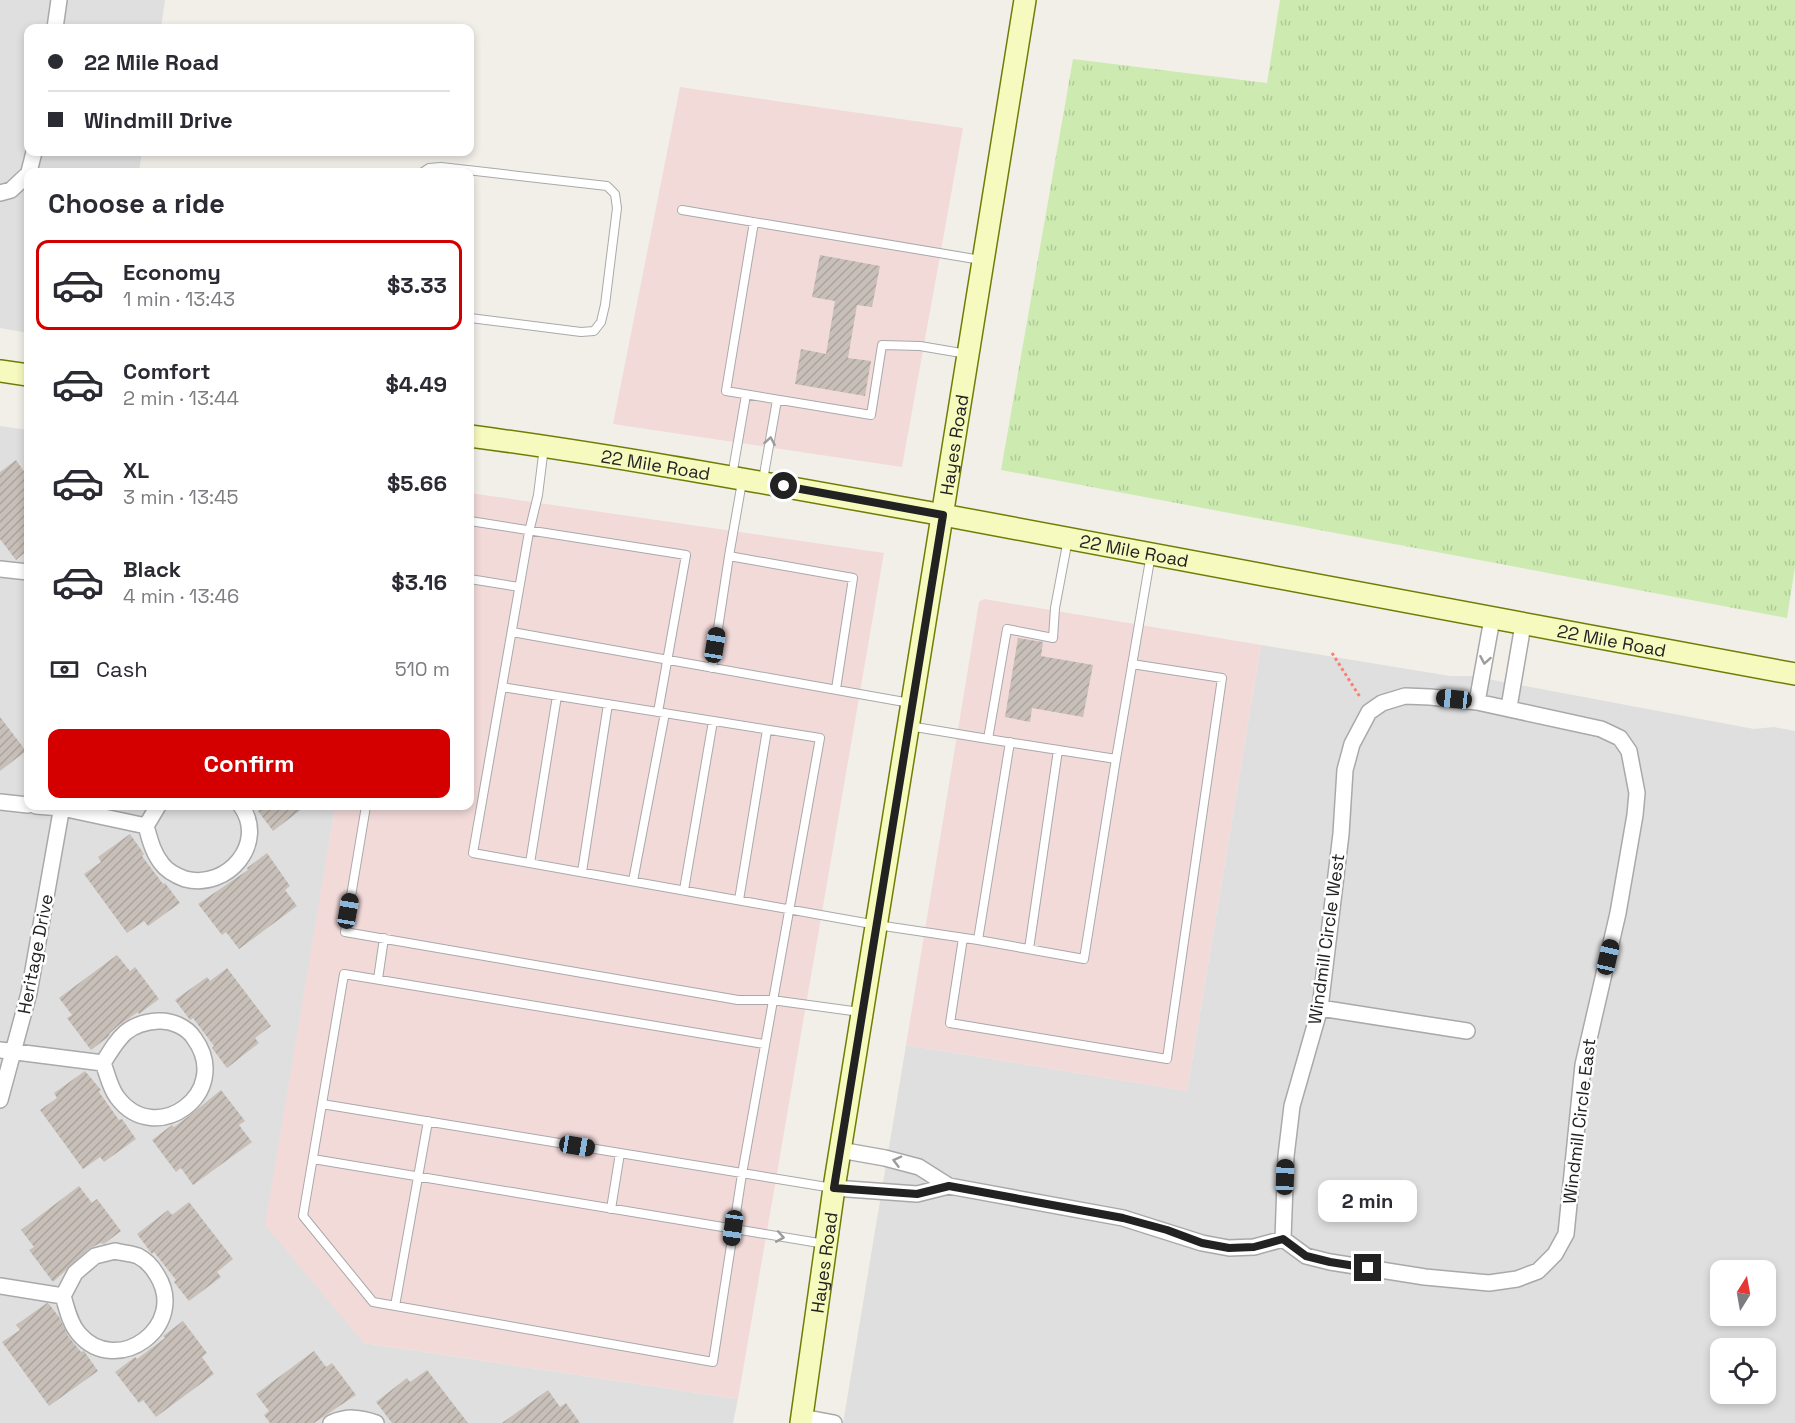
<!DOCTYPE html>
<meta charset="utf-8">
<style>
body{margin:0;font-family:"Space Grotesk",sans-serif;background:#f2f2f3;color:#2b2b33;height:100vh;display:flex;flex-direction:column;font-size:22px;white-space:nowrap}
*{box-sizing:border-box;margin:0}
p{font-size:20px;color:#7c7c81}
.icon{flex:none;width:33px;height:33px;fill:none;stroke:currentColor;stroke-width:2;stroke-linecap:round;stroke-linejoin:round}
.map{position:relative;flex:1;overflow:hidden}
.panel{position:absolute;left:24px;top:168px;width:450px;height:642px;display:flex;flex-direction:column;background:#fff;border-radius:12px;box-shadow:0 3px 9px #0003}
.panel>*{flex:none}
.banner{position:absolute;left:24px;top:24px;width:450px;height:132px;border-radius:12px;box-shadow:0 3px 9px #0003;display:grid;align-content:center;height:132px;padding:0 24px;background:#fff}
.needle{width:39px;rotate:11deg}
.tools{position:absolute;left:1710px;top:1260px;display:grid;gap:12px}
.tools a{display:grid;place-items:center;width:66px;height:66px;border-radius:12px;background:#fff;box-shadow:0 3px 9px #0003;font-size:30px}
.end{position:absolute;width:27px;height:27px;margin:-14px;border:8px solid #222;background:#fff;box-shadow:0 0 0 3px #fff}
.from{border-radius:50%}
.bubble{position:absolute;height:42px;border-radius:12px;background:#fff;box-shadow:0 3px 9px #0003;font-size:20px;font-weight:700;line-height:42px;text-align:center}
.car{position:absolute;width:18px;height:36px;margin:-18px -9px;border-radius:8px;box-shadow:0 0 4px 2px #0007;background:linear-gradient(#222 24%,#8ab4d8 0 40%,#222 0 76%,#8ab4d8 0 86%,#222 0)}
.banner b{display:flex;align-items:center;gap:21px;height:57px;font-size:22px}
.banner b+b{border-top:2px solid #e1e1e2}
.banner i{width:15px;height:15px;background:#2b2b33}
ul{padding:0;list-style:none}
li{display:flex;align-items:center;gap:18px;height:90px;margin:0 12px 9px;padding:0 12px;border:3px solid transparent;border-radius:12px}
li div{flex:1}
li b{display:block;font-size:22px}
li em{font-style:normal;font-weight:700}
li.selected{border-color:#d40000}
li>.icon{width:54px;height:54px;stroke-width:1.5}
h2{padding:0 24px;font-size:27px;line-height:72px}
.pay{display:flex;align-items:center;gap:15px;height:66px;padding:0 24px;font-size:22px}
.pay p{margin-inline-start:auto}
.button{display:flex;gap:12px;margin-top:auto;padding:12px 24px}
.button a{flex:1;height:69px;border-radius:12px;background:#d40000;color:#fff;font-size:24px;font-weight:700;line-height:69px;text-align:center}
.map>svg:first-child{display:block}
</style>
<div class="map">
<svg width="1795" height="1423" viewBox="0 0 1795 1423">
<defs>
<pattern id="grass-tufts" width="24" height="20" patternUnits="userSpaceOnUse" patternTransform="scale(1.5)"><rect width="24" height="20" fill="#cdebb0"/><path d="M3 7l-1-3M5 7V3M7 7l1-3M15 17l-1-3M17 17v-4M19 17l1-3" fill="none" stroke="#b0c997"/></pattern>
<pattern id="building-hatch" width="6" height="6" patternUnits="userSpaceOnUse" patternTransform="scale(1.5)"><rect width="6" height="6" fill="#c7bfb8"/><path d="M-1 1l2-2M0 6l6-6M5 7l2-2" fill="none" stroke="#aba49e"/></pattern>
</defs>
<rect width="100%" height="100%" fill="#f2efe9"/>
<path fill="#e0dfdf" fill-rule="evenodd" d="M0 0H165L161 28H28V152H142L139 172H28V333L0 328Z
M0 426 28 430V806H335L312 952 364 1343 738 1399 733 1423H0Z
M1261 645 1450 676H1472L1754 729 1774 727 1795 731V1423H843L906 1045 1187 1091ZM1720 1270H1766V1316H1720ZM1720 1348H1766V1394H1720Z"/>
<path fill="#f2dad9" d="M680 87 963 128 902 467 613 424Z
M470 493 884 553 738 1399 364 1343 265 1225 335 806H470Z
M984 599 1261 645 1187 1091 906 1045 979 602Z"/>
<path fill="url(#grass-tufts)" d="M1280 0H1795V567L1787 618 1001 470 1073 59 1267 83Z"/>
<path fill="url(#building-hatch)" d="M820 255 880 266 872 307 857 305 848 358 871 361 865 396 795 384 801 349 826 354 835 301 812 297Z
M16 460 28 477V550L16 560 0 539V472Z
M1018 638 1043 642 1041 656 1093 665 1083 717 1032 708 1030 722 1005 717Z
M0 717 26 751 0 771Z
M265 806H306L273 831 258 811Z
M130 834 144 854 142 856 163 884 165 883 180 903 148 926 144 921 127 933 84 874 101 862 98 857Z
M267 853 290 886 285 890 297 906 239 949 226 932 222 935 198 904 248 870 247 868Z
M117 955 130 971 135 967 159 999 139 1014 138 1012 119 1025 110 1033 108 1037 91 1050 67 1018 72 1015 59 998Z
M227 968 271 1026 255 1038 259 1043 227 1068 212 1048 214 1046 193 1018 190 1020 175 1000 207 977 210 981Z
M85 1071 101 1090 99 1092 119 1120 122 1119 136 1139 104 1162 100 1157 83 1169 40 1110 57 1098 54 1093Z
M221 1090 245 1121 239 1125 252 1142 193 1185 181 1168 176 1172 152 1140 172 1125 174 1127 189 1116Z
M79 1186 92 1203 97 1199 121 1231 104 1244 100 1243 89 1249 53 1282 29 1250 34 1247 21 1230Z
M189 1202 233 1259 217 1272 221 1277 189 1301 174 1282 176 1280 154 1252 152 1254 137 1234 168 1210 172 1215Z
M47 1303 49 1304 59 1317 68 1336 81 1352 84 1351 98 1371 49 1406 2 1342 20 1330 16 1325Z
M183 1321 207 1353 202 1357 214 1374 156 1417 143 1400 139 1403 115 1372 135 1357 137 1359 165 1338 163 1336Z
M314 1351 326 1367 332 1363 356 1395 314 1423H270L264 1415 269 1411 256 1394Z
M427 1370 468 1423H392L376 1402 407 1378 410 1382Z
M548 1390 560 1407 566 1403 580 1423H502Z"/>
<g fill="none" stroke-linecap="round" stroke-linejoin="round">
<defs>
<path id="lane" d="M423 172 429 168 441 167 607 186 615 194 617 208 605 305 601 322 594 331 581 332 470 318
M682 210 981 260
M754 222 726 391 871 415 882 345 920 346 967 354
M544 447 538 495 529 532 473 853 877 925 978 940 1010 742
M732 476 746 395
M763 480 777 400
M742 482 729 556 853 578 836 689
M470 521 686 555 658 712
M470 579 519 587
M512 632 910 703
M712 668 729 556
M502 687 820 738 742 1174 713 1362 373 1302 303 1216 344 974 764 1044
M909 726 988 739 1007 629 1053 638 1055 608 1068 539
M988 739 1116 759 1151 554
M366 806 345 932 738 1000H772L860 1012
M530 863 557 696
M582 872 608 704
M633 881 665 713
M684 890 713 721
M739 900 767 730
M963 938 950 1023 1167 1059 1222 678 1132 664
M978 940 1084 959 1116 759
M1029 949 1058 750
M378 979 384 938
M322 1104 833 1188
M313 1159 825 1244
M611 1209 620 1153
M395 1306 428 1121"/>
<path id="street" d="M55 28 59 0
M29 172 34 152
M0 193 11 190 28 174
M0 569 28 572
M1477 702 1492 619
M1509 707 1523 625
M0 802 28 805
M36 806 62 808 146 826
M158 806 146 826C150 840 153 853 162 864 167 871 177 876 185 879 229 890 267 842 241 806
M1320 1008 1467 1031
M0 1050 103 1063C107 1073 110 1088 117 1097 155 1149 234 1093 194 1038 187 1027 171 1020 158 1021 127 1023 119 1037 103 1063
M0 1100 29 993 62 806
M840 1150 885 1158 919 1167 949 1186 1123 1218 1202 1243 1229 1248 1254 1247 1283 1239 1306 1256 1330 1262 1425 1277 1489 1283 1517 1279 1538 1271 1555 1254 1566 1234 1583 1065 1618 913 1635 815 1637 793 1629 751 1620 738 1601 729 1477 702 1430 697 1405 696 1382 703 1369 712 1352 744 1345 770 1341 834 1320 1008 1292 1106 1286 1156 1283 1239
M834 1188 917 1194 949 1186
M115 1251C122 1253 131 1253 138 1256 146 1260 153 1268 157 1275 189 1326 117 1378 79 1334 70 1324 67 1309 63 1296L75 1273 95 1256Z
M0 1286 63 1296
M802 1417 834 1423
M331 1423C347 1416 360 1417 376 1423"/>
<g id="secondary">
<path d="M0 371 28 375"/>
<path id="s1" d="M470 436C628 457 786 487 943 515 1228 567 1511 622 1795 674"/>
<path id="s2" d="M801 1423 834 1188 1025 0"/>
</g>
</defs>
<use href="#lane" stroke="#a9a9a9" stroke-width="10"/>
<use href="#street" stroke="#a9a9a9" stroke-width="18"/>
<use href="#secondary" stroke="#707d05" stroke-width="24"/>
<path stroke="#fa8072" stroke-width="3" stroke-dasharray="3 3" stroke-linecap="butt" d="M1332 653 1360 697"/>
<use href="#lane" stroke="#fff" stroke-width="8"/>
<use href="#street" stroke="#fff" stroke-width="15"/>
<use href="#secondary" stroke="#f7fabf" stroke-width="21"/>
</g>
<defs><path id="oneway-chevron" d="M-2-3.5L2.5 0L-2 3.5" fill="none" stroke-width="1.6" stroke-linecap="round" stroke-linejoin="round" transform="scale(1.5)"/></defs>
<g stroke="#9c9c9c">
<use href="#oneway-chevron" transform="translate(770 441) rotate(-80)"/>
<use href="#oneway-chevron" transform="translate(1485 660) rotate(100)"/>
<use href="#oneway-chevron" transform="translate(897 1161) rotate(-165)"/>
<use href="#oneway-chevron" transform="translate(780 1237) rotate(10)"/>
</g>
<g fill="none" stroke-linecap="round" stroke-linejoin="round">
<path stroke="#222" stroke-width="8" d="M784 486 943 515 834 1188 917 1194 949 1186 1123 1218 1167 1230 1202 1243 1229 1248 1254 1247 1283 1239 1306 1256 1330 1262 1368 1268"/>
</g>
<g text-anchor="middle" dominant-baseline="central" stroke-width="5" stroke-linejoin="round" paint-order="stroke">
<g font-size="18" fill="#222" stroke="#fff">
<text stroke="none"><textPath href="#s2" startOffset="990">Hayes Road</textPath></text>
<text stroke="none"><textPath href="#s1" startOffset="188">22 Mile Road</textPath></text>
<text stroke="none"><textPath href="#s1" startOffset="674">22 Mile Road</textPath></text>
<text stroke="none"><textPath href="#s1" startOffset="1160">22 Mile Road</textPath></text>
<text transform="translate(1326 939) rotate(-82)">Windmill Circle West</text>
<text transform="translate(35 954) rotate(-79)">Heritage Drive</text>
<text transform="translate(1579 1121) rotate(-83)">Windmill Circle East</text>
<text stroke="none"><textPath href="#s2" startOffset="162">Hayes Road</textPath></text>
</g>
</g>
</svg>
<div class="tools">
<a><svg class="needle" viewBox="-14 -14 28 28"><path d="M0-13l5 13h-10z" fill="#e53935"/><path d="M0 13l5-13h-10z" fill="#7c7c81"/></svg></a>
<a><svg class="icon" aria-label="locate" viewBox="0 0 24 24"><circle cx="12" cy="12" r="6"/><path d="M12 2v4M12 18v4M2 12h4M18 12h4"/></svg></a>
</div>
<i class="end from" style="left:784px;top:486px"></i>
<i class="end" style="left:1368px;top:1268px"></i>
<div class="bubble" style="left:1318px;top:1180px;width:99px">2 min</div>
<i class="car" style="left:715px;top:645px;rotate:9deg"></i>
<i class="car" style="left:1454px;top:699px;rotate:276deg"></i>
<i class="car" style="left:348px;top:911px;rotate:10deg"></i>
<i class="car" style="left:1608px;top:957px;rotate:13deg"></i>
<i class="car" style="left:577px;top:1146px;rotate:99deg"></i>
<i class="car" style="left:1285px;top:1177px;rotate:2deg"></i>
<i class="car" style="left:733px;top:1228px;rotate:188deg"></i>
<div class="banner">
<b><i class="from"></i>22 Mile Road</b>
<b><i></i>Windmill Drive</b>
</div>
<section class="panel">
<h2>Choose a ride</h2>
<ul>
<li class="selected"><svg class="icon" aria-label="car" viewBox="0 0 24 24"><path d="M5 17H2v-5l4-1 3-4h7l3 4 3 1v5h-3M9 17h6M6 11h13"/><circle cx="7" cy="17" r="2"/><circle cx="17" cy="17" r="2"/></svg><div><b>Economy</b><p>1 min · 13:43</p></div><em>$3.33</em></li>
<li><svg class="icon" aria-label="car" viewBox="0 0 24 24"><path d="M5 17H2v-5l4-1 3-4h7l3 4 3 1v5h-3M9 17h6M6 11h13"/><circle cx="7" cy="17" r="2"/><circle cx="17" cy="17" r="2"/></svg><div><b>Comfort</b><p>2 min · 13:44</p></div><em>$4.49</em></li>
<li><svg class="icon" aria-label="car" viewBox="0 0 24 24"><path d="M5 17H2v-5l4-1 3-4h7l3 4 3 1v5h-3M9 17h6M6 11h13"/><circle cx="7" cy="17" r="2"/><circle cx="17" cy="17" r="2"/></svg><div><b>XL</b><p>3 min · 13:45</p></div><em>$5.66</em></li>
<li><svg class="icon" aria-label="car" viewBox="0 0 24 24"><path d="M5 17H2v-5l4-1 3-4h7l3 4 3 1v5h-3M9 17h6M6 11h13"/><circle cx="7" cy="17" r="2"/><circle cx="17" cy="17" r="2"/></svg><div><b>Black</b><p>4 min · 13:46</p></div><em>$3.16</em></li>
</ul>
<div class="pay"><svg class="icon" aria-label="cash" viewBox="0 0 24 24"><path d="M3 7h18v10H3z"/><circle cx="12" cy="12" r="2"/></svg>Cash<p>510 m</p></div>
<div class="button"><a>Confirm</a></div>
</section>
</div>
